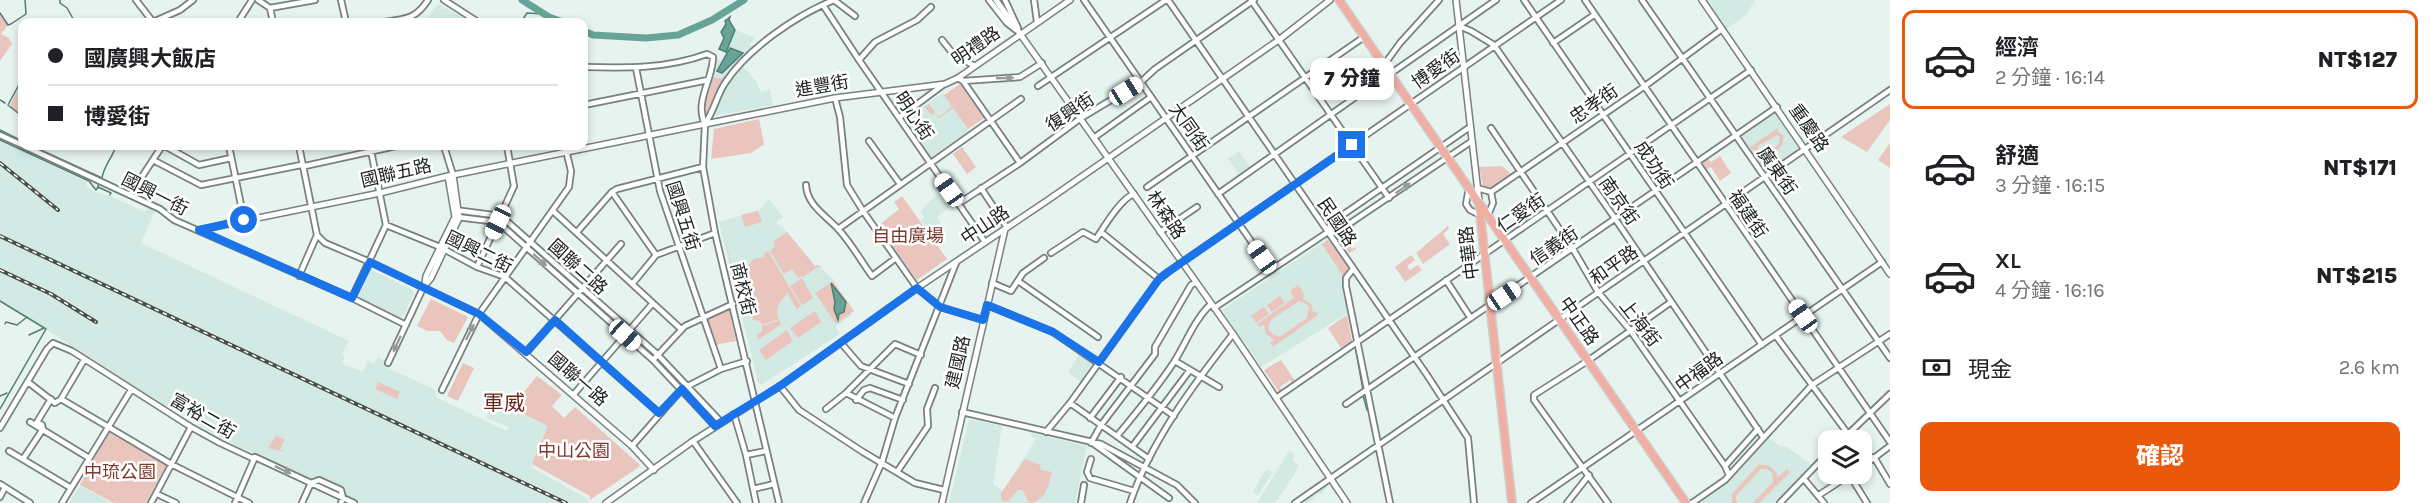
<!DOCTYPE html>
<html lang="zh-TW">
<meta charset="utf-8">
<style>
body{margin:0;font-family:Karla,"Noto Sans TC",sans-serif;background:#f6f6f6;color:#202124;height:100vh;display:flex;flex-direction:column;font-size:22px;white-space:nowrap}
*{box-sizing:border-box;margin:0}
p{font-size:20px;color:#757577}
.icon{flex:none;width:33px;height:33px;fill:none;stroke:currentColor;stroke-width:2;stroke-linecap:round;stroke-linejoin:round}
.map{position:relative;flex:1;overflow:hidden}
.panel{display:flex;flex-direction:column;background:#fff;width:540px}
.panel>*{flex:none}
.guide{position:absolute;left:18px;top:18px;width:570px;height:132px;border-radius:12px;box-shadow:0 3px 9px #0003;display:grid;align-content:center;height:132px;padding:0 30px;background:#fff}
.tools{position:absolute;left:1818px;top:430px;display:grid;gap:12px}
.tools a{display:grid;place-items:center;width:54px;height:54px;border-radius:12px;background:#fff;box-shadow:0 3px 9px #0003;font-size:30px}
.end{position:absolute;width:27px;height:27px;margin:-14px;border:8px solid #1a73e8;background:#fff;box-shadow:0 0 0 3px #fff}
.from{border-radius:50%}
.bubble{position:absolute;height:42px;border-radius:12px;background:#fff;box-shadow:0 3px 9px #0003;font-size:20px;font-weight:800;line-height:42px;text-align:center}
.car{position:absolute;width:18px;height:36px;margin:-18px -9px;border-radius:8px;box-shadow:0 0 4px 2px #0007;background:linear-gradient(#fff 24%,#345 0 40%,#fff 0 76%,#345 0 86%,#fff 0)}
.guide b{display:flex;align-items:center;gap:21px;height:57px;font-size:22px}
.guide b+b{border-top:2px solid #e0e0e0}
.guide i{width:15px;height:15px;background:#202124}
ul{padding:10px 0 0;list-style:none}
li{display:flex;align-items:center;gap:18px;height:99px;margin:0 12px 9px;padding:0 18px;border:3px solid transparent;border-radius:12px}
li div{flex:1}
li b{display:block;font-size:22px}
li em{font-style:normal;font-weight:800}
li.selected{border-color:#ea580c}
li>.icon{width:54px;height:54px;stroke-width:1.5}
.pay{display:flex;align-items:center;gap:15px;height:66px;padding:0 30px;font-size:22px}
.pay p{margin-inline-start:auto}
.cta{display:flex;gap:12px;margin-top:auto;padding:12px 30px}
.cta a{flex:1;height:69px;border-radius:12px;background:#ea580c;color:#fff;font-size:24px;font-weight:800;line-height:69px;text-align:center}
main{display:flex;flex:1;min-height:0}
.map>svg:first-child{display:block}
</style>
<main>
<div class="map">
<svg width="1890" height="503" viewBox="0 0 1890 503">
<rect width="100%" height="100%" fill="#e6f3ef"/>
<path fill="#d3eae4" d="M1707 0H1754V2L1745 16 1726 29Z
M438 4 471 22H425Z
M735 30 756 38 749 45 755 48 722 78H713L717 60 723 61 726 54 719 49 726 51Z
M742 65 756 81 761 92 770 89 773 105 715 116 714 115 722 93Z
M943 93 969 131 932 157H929L907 121 911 115Z
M1774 112 1798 148 1765 173 1739 138Z
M0 141 87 182 86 186 95 192 115 198 145 212 147 208 155 211 141 243 349 341 342 354 345 356 342 364 363 372 368 361 374 364 379 355V358L384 360 388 368 434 389 437 398 507 431 509 427 486 418 494 402 549 426 531 467 588 499 589 503H361L345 496 343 490 316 477 310 479 223 439 161 403 0 300Z
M1239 151 1250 167 1240 175 1228 159Z
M937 194 945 202 950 200 954 204 937 217 946 234 939 239 932 232H929L921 220 924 217 920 211Z
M769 199 783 217 777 221V224L783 227 815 266 818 265 834 280 825 289 851 303 846 308 852 315 835 327 840 334 761 385 758 382 719 222 759 210Z
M1328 239 1350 267 1342 279 1348 313 1261 367 1222 310Z
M370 269 413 290 414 293 403 316 399 318 357 298 356 294 368 270Z
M1081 352 1095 363 1081 382 1068 372Z
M969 419 1002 426 993 484 1003 491 1036 439 1030 435 1031 433 1087 446 1075 503H949Z
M1766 435 1779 446 1787 447 1815 467 1775 503H1696L1721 487Z
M1289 451 1294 454 1293 460 1299 465 1293 477 1275 503H1257Z
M1266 469 1273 472 1258 495 1253 492Z
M1324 481 1327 487 1322 494H1317L1310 503H1294Z
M80 486 112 503H69Z"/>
<path fill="#eac5bd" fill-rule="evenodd" d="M0 13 8 25 1 34 9 38 12 44 0 61Z
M736 65 727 78 710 114H706L705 104 713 78H722Z
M22 80V117L10 106Z
M960 84 984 118 968 129 953 108 939 118 935 113 931 115 925 107 929 104 938 116H940L952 107 944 95Z
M1890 104V120L1867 152 1841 137Z
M759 119 764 144 751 153 711 159 714 129Z
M1778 128V132L1783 135C1786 149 1770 155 1760 162L1754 149 1752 150 1750 147ZM1777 135 1780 137 1778 145 1764 155 1758 154V146Z
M1890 143V168L1878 160Z
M962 147 976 167 967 174 953 154Z
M1720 156 1731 173 1720 181 1711 167 1704 171 1700 164 1708 159 1711 162Z
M1502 166 1512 175 1491 190 1483 186 1479 167Z
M902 196 947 259 917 280 878 226 899 209 894 202Z
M758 211 762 222 745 227 741 215Z
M1359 221 1349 232 1352 242 1349 245 1352 249 1355 247 1356 249 1349 253 1338 236Z
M1448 226 1449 229 1443 234 1450 244 1423 264 1416 253Z
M787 232 815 266 818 265 822 268 818 267 803 277 801 276 798 278 792 269 784 274 770 251 775 246 774 241Z
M725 239 733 269H736L737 282 744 307 740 306Z
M1328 240 1350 267 1343 276 1322 244Z
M768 251 801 306 797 309 787 293C781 303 773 306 779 319L762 325 759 321 753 320 751 310 747 311 737 268H746L754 259 765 257 764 254Z
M1411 255 1415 260 1407 266 1410 270 1418 265 1422 270 1405 282 1395 267Z
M802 278 813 298 802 305 790 286Z
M833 281 854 311 836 324 815 293Z
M1298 285 1305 295 1302 298 1312 305 1313 313 1316 311 1318 315 1273 347 1270 343 1274 340 1266 334 1264 325 1259 327 1257 324 1294 298 1290 291ZM1299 301 1305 303 1309 307 1307 318 1281 336C1275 336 1270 334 1268 327L1271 320Z
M1280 296 1285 303 1272 312 1267 305Z
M431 299 468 317 454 343 447 340 440 331H427L417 326Z
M1264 307 1269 314 1256 323 1251 316Z
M729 309 736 341 715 345 707 319Z
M815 311 821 322 798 338 790 328Z
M1347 315 1352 341 1341 348 1328 328Z
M780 320 781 324 758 340 757 335 762 331V326Z
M787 330 793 341 766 360 759 350Z
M1281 360 1295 381 1293 383 1290 380 1280 387 1282 391 1279 392 1264 370Z
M463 363 474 368 458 401 447 396Z
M537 376 562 395 552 406 564 418 575 407 640 465 639 467 590 500V496L532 464 548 426 511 408Z
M378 382 400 392 397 399 375 389Z
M108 432 167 464 146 503H114L80 485Z
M276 436 285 439 280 449 285 452 268 448Z
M1025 459 1040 465 1041 470 1052 472C1049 484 1045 501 1031 503L1028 502 1023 490H1018L1008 501 1005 502 1001 500V493Z
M1758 465C1768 464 1774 467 1778 477L1787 469 1790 472 1759 503H1753L1773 482 1772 472 1766 469H1761L1736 496 1737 503H1732V494Z"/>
<path fill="#67a497" stroke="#517d73" stroke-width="1.5" d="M730 17 729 20 735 30 726 52 719 49 724 38 721 32 726 24 725 21Z
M730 48 743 53 722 73 717 71Z
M831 283 846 302 844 312 839 314 838 320 834 309 835 302Z"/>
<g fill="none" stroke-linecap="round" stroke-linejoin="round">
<path stroke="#517d73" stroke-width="1.5" d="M60 0V3L67 8 75 22
M0 13 8 25 11 24 26 14 25 0
M521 22 527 13 544 14
M543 22 546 15
M0 100 5 103
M8 105 22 79
M9 106 22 116
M0 130 22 141
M0 140 89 181 96 190 98 187
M32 146 102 178C104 165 113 157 116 146
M98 185V187L111 193 110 195
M0 301 46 329 0 409
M1348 306 1363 390
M5 324 6 322 17 325 27 317
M29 335 44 328
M1363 395 1367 410
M0 396 7 393"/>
<path stroke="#67a497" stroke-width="7" d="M522 0 549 17 563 22
M584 31 593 35 646 38 678 35 712 20 744 0"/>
<defs>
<path id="minor" d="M136 0 153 22
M258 0 270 8 315 0
M341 0 346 22
M444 0 478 22
M834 0 855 16
M989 0 1007 23 1016 30
M1005 0 1018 28
M1034 0 1037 22
M1084 0 1271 270
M1168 0 1427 375 1468 438 1474 503
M1251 0 1389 198
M1524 0 1762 345
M1585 0 1890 442
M1642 0 1890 358
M823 5 859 60 985 242
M270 8 273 22
M153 22 180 10 193 0
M238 22 252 0
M385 22C406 18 415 20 428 0
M1459 26 1471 31 1494 45 1616 220 1763 437
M942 40 954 55 973 65
M1553 43 1594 15
M859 60 875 42 917 20 931 7
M1384 65 1400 43 1439 0
M584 67C626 68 666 69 707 54L713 57C713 80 694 101 705 124L703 167 715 233 779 503
M636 68 660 191 721 369
M1390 74 1496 0
M958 78 963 81 1020 163
M963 81 1020 77 1042 63
M1038 86 1166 0
M835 98 840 117 847 185 863 211 917 288 940 307 983 320
M584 105 708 80
M900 117 943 85
M705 124C714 111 717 95 725 83 748 48 797 15 834 0
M1470 127 1331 223 1328 232H1337L1472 141
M1491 128 1573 249 1598 292 1630 330 1725 466 1729 475
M0 135 22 145
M1095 137 1151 97
M869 141 900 184
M24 146 160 209 174 220 352 298 406 325
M165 146 199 165 231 158
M229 146 244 220
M299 146 317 235 325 243 370 262
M444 146 453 175
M153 160 201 185 301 165 305 166 396 146
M806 185C807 206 827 216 839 230 851 243 861 261 872 276L896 258
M1147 187 1364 37
M981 188 1006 226
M1469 188 1466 204 1470 210 1480 215
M1477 188 1491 192 1645 86 1722 29
M612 192 656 255
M1218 194 1357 96
M130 195 162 146
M958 204 1020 163 1081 118 1141 82 1155 69 1254 0
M455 210 501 216 657 354 721 422
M553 211 681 329
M1488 215 1493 203 1491 192
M457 217 498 222 653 360 715 426
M386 225 440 247 477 267 505 277 659 413
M838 229 1021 99
M577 232 612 192 617 189 703 167
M1101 232 1159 279
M1160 232 1197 207
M1051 253 1083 232 1096 239C1104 227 1121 198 1134 194
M477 267 514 186 507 146
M1353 269 1346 278V286L1390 503
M299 276 317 235
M1446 280 1470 317
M1018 281 1098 337
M633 283 656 255 715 233
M992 283 1011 291 1023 273 1044 258
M352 298 386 225 370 146
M987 305 1053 332 1174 416
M1214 308 1328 232
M1776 336 1848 434
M841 343 861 366 909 384
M526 353 621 244
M653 360 685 326 733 304
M1175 361 1219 387
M388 363 424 286
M28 382 55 403 61 399 171 464 249 503
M780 386 799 410 863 452 915 483 944 490
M442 390 479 314 569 187 571 171 565 146
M846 393 895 418
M574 394 653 303
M1276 398 1751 70
M61 399 84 360
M856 400 864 390 870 388 903 400
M1070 403 1149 459
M1346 404 1777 107
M826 409 846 393 895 344 921 355
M962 412 1101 444 1177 485 1195 503
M734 414 746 455 756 503
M1090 418 1121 377
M30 422 89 458
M0 428 47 349 53 343 72 351 191 427 220 443 252 458 255 457 354 503
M1046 432 1070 403 1159 279 1168 272 1561 0
M1117 436C1137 412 1157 388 1174 362 1186 343 1194 320 1211 304
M693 441 737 503
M1841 441 1890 394
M1091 443 1101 425 1155 354V347L1191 285 1195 283
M1094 444 1169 498
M632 446 682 389 721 369 747 361
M1132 447 1190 370
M9 451 71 488
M746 455 766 451
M1874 457 1890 484
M23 459 43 429 42 425 37 422 51 399
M1091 459 1087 472 1090 478 1134 491
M1725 466 1758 429
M1862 467 1890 446
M897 472 928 426 927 409 935 388
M1849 474 1867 503
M1804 479 1824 503
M0 484 30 503
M753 489 774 484
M157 494 176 503
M1819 495 1851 474
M0 497 5 487
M62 503 131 390
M151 503 191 427
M235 503 255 457
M302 503 311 483 319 480 341 490 343 498 341 503
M864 503 882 462 895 418 956 263
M1081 503 1084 485
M1130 503C1151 441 1193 385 1233 334
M1295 503 1890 90
M1531 503 1882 262
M1567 503 1589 475
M1608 503 1534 400V395L1589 360 1671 302
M1692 503 1725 480 1812 385 1890 334
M1780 503 1828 453"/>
<path id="tertiary" d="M996 0 1233 334 1347 503
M1456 0 1479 201
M1702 0 1890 274
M199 230 380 193 448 176 715 122 835 98 945 84 958 78 1070 0
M370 262 479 314 632 446 654 470
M425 284 426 276 455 217 448 176
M424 286 431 278 459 218 453 175
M606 503 693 441 780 386 917 288 1048 200 1280 39 1330 0
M942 503 1005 229"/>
<path id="primary" d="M1339 0 1686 503
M1479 204 1512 503"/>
</defs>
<use href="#minor" stroke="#76827f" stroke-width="8"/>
<use href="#tertiary" stroke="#76827f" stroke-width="8"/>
<use href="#primary" stroke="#cdcece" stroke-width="10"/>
<use href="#minor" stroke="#fff" stroke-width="4.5"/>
<use href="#tertiary" stroke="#fff" stroke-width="5"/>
<use href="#primary" stroke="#f1afa4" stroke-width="7"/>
<defs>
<path id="rail" d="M0 163 58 210
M0 236 566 503
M0 270 51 294 96 322"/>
</defs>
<use href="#rail" stroke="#484e4c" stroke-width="4"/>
<use href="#rail" stroke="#fff" stroke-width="1.5" stroke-dasharray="4.5" stroke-linecap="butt"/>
</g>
<defs><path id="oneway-solid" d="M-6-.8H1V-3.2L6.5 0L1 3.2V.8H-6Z" transform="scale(1.5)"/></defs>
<g fill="#999b9b">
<use href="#oneway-solid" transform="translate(1005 78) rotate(-2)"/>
<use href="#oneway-solid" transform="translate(1403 188) rotate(-35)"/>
<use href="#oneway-solid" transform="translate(540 260) rotate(42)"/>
<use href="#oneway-solid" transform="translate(470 332) rotate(-64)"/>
<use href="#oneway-solid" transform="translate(397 344) rotate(115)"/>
<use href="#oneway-solid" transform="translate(283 470) rotate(25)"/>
</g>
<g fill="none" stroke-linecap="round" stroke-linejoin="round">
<path stroke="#1a73e8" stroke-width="8" d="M244 220 199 230 352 298 370 262 479 314 526 352 555 320 659 413 682 389 715 426 780 386 917 288 940 307 983 320 987 305 1053 332 1099 362 1159 279 1168 272 1352 145"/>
</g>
<g text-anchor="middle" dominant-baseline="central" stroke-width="5" stroke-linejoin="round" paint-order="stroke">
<g font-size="18" fill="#1d2120" stroke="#fff">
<text transform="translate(976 46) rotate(-35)">明禮路</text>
<text transform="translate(1436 69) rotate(-35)">博愛街</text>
<text transform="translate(822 86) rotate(-10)">進豐街</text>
<text transform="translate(1594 104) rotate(-35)">忠孝街</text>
<text transform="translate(1070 112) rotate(-34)">復興街</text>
<text transform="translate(914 116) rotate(56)">明心街</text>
<text transform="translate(1189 127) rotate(55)">大同街</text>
<text transform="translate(1809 128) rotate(55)">重慶路</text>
<text transform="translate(1654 165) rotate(56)">成功街</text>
<text transform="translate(1777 171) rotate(55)">廣東街</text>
<text transform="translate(396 173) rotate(-13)">國聯五路</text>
<text transform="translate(155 194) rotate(27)">國興一街</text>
<text transform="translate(1619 201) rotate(55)">南京街</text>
<text transform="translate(1521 213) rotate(-34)">仁愛街</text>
<text transform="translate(1748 214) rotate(56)">福建街</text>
<text transform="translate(1166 215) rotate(56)">林森路</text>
<text transform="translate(683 216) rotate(72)">國興五街</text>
<text transform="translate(1337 222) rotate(56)">民國路</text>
<text transform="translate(985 225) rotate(-34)">中山路</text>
<text transform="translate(1554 246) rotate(-34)">信義街</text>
<text transform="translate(479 252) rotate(26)">國興二街</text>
<text transform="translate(1469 253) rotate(-97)">中華路</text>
<text transform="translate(1614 265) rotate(-35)">和平路</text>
<text transform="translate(578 267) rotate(42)">國聯二路</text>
<text transform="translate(743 289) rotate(76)">商校街</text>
<text transform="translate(1579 321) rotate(55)">中正路</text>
<text transform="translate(1640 323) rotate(52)">上海街</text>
<text transform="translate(958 362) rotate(-77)">建國路</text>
<text transform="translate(1699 372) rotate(-36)">中福路</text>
<text transform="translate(578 379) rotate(41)">國聯一路</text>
<text transform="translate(203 416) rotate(30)">富裕二街</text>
</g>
<g font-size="18" fill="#7c392e" stroke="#fff">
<text x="908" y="236">自由廣場</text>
<text x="574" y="451">中山公園</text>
<text x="120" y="472">中琉公園</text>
</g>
<g font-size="21" fill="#6a261b" stroke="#fff">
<text x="504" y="403">軍威</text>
</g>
</g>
</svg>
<div class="tools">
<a><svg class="icon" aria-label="layers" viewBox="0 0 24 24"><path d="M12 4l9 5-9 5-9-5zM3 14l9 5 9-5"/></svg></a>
</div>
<i class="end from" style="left:244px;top:220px"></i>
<i class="end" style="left:1352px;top:145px"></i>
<div class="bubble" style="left:1310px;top:58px;width:84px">7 分鐘</div>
<i class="car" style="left:1126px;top:91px;rotate:58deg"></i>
<i class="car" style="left:949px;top:190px;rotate:325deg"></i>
<i class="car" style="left:498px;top:222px;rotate:205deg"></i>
<i class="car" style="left:1262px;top:257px;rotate:325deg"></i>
<i class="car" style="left:1504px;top:296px;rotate:56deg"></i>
<i class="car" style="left:1803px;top:316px;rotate:325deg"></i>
<i class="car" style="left:625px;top:335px;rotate:132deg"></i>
<div class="guide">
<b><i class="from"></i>國廣興大飯店</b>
<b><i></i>博愛街</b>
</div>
</div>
<section class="panel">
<ul>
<li class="selected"><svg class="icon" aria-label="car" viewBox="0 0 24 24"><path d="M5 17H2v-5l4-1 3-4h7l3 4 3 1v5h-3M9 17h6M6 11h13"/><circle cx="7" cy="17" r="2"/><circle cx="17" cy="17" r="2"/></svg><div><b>經濟</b><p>2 分鐘 · 16:14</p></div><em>NT$127</em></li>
<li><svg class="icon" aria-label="car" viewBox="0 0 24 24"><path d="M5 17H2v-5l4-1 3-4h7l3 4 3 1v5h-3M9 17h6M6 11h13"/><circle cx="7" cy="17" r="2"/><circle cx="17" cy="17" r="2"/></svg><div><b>舒適</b><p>3 分鐘 · 16:15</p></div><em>NT$171</em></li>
<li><svg class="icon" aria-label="car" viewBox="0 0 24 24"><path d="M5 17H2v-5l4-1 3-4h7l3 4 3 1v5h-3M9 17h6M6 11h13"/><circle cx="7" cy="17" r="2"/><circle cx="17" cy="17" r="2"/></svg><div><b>XL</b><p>4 分鐘 · 16:16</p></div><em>NT$215</em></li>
</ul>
<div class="pay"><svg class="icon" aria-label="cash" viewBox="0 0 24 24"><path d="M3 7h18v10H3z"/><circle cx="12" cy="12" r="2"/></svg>現金<p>2.6 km</p></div>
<div class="cta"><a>確認</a></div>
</section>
</main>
